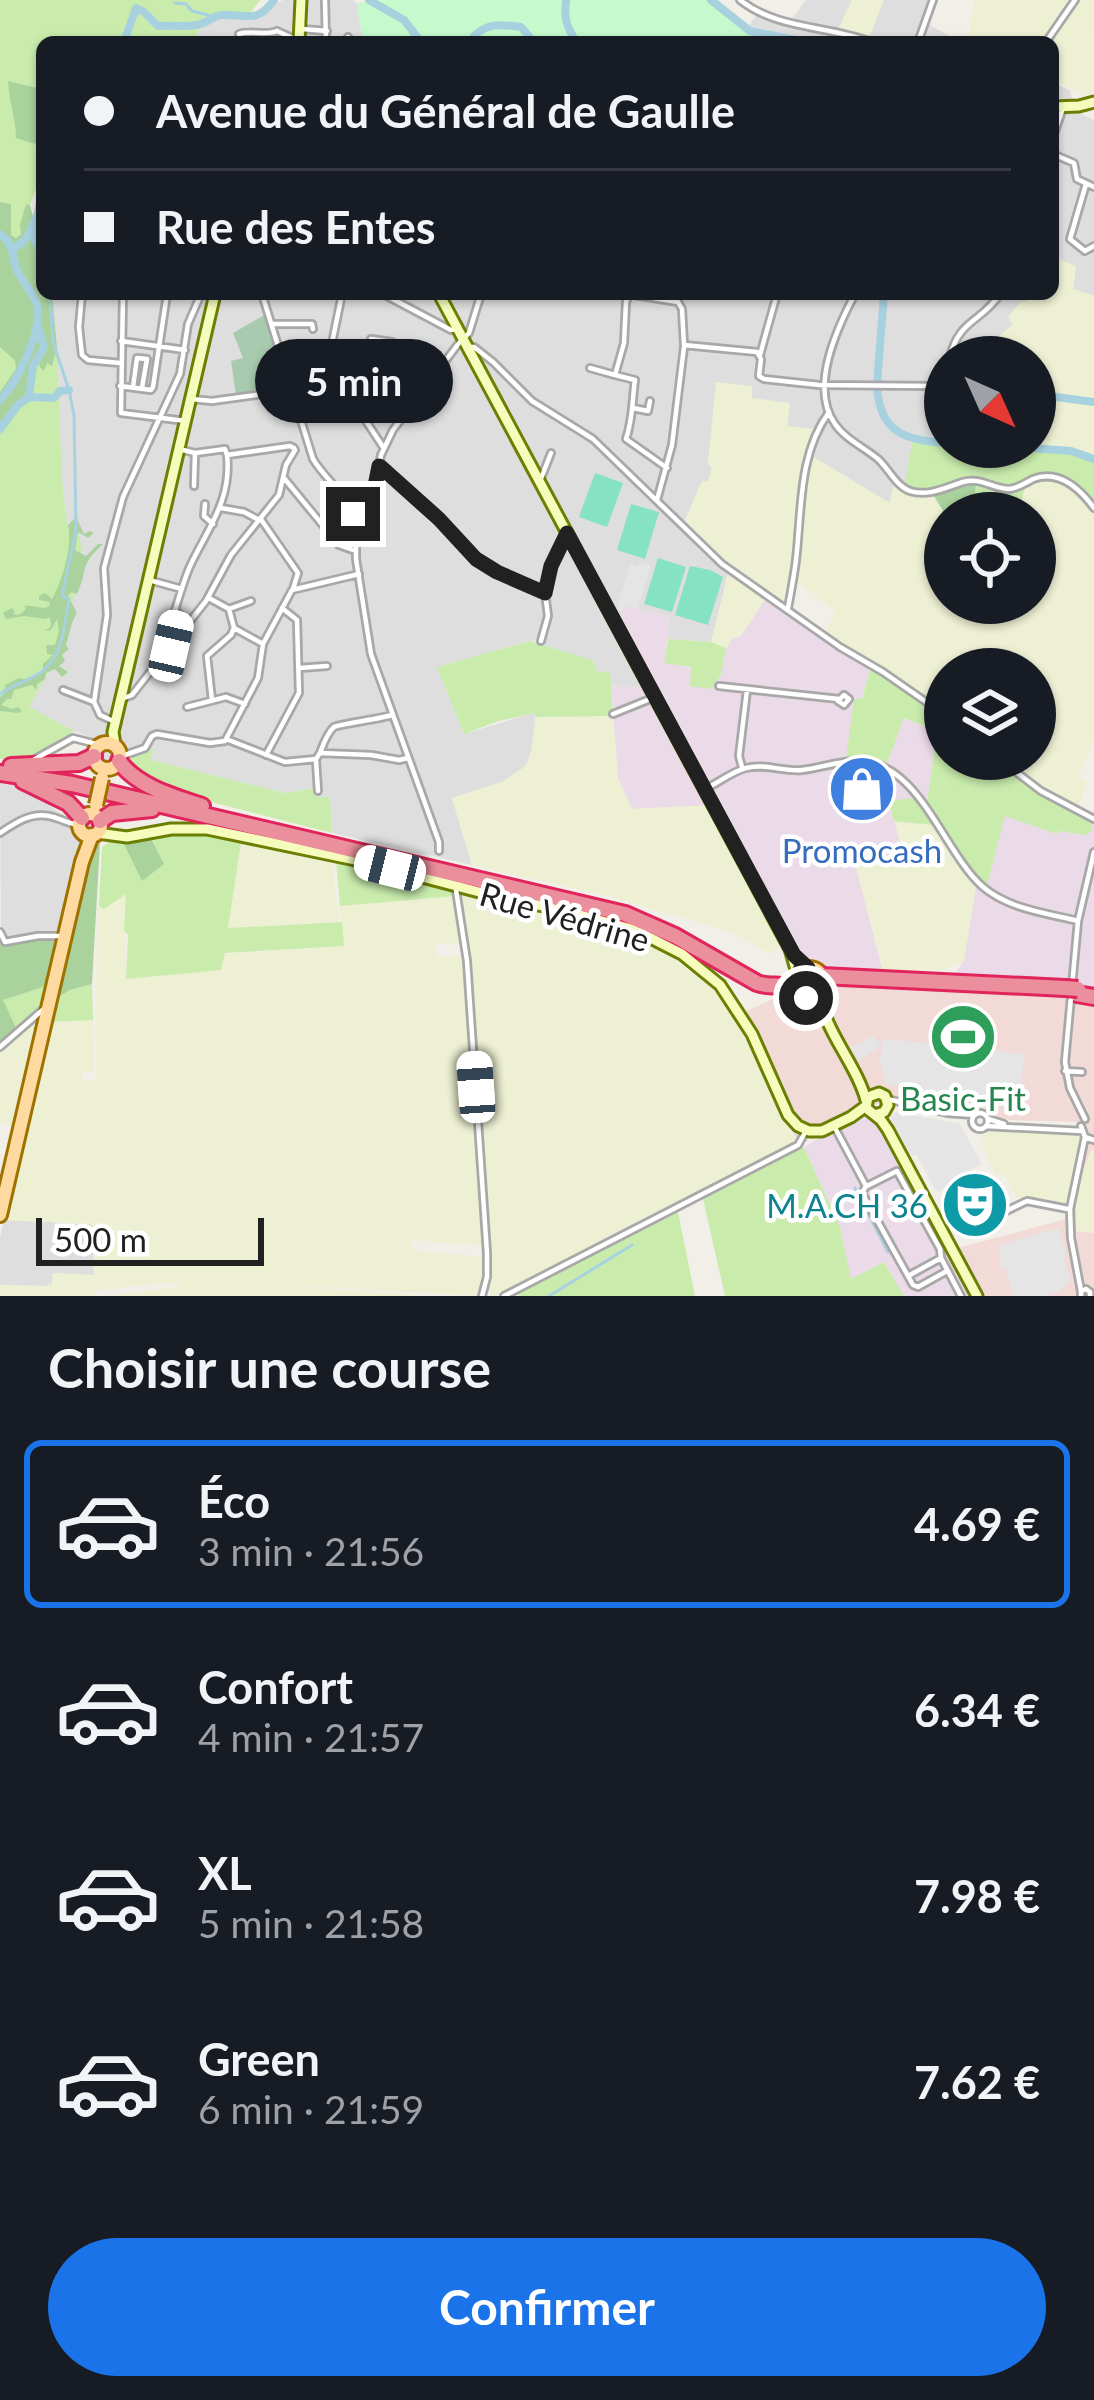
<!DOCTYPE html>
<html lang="fr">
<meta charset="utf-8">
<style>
body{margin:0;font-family:Lato,sans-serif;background:#242831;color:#f1f3f6;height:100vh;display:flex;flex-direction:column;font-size:45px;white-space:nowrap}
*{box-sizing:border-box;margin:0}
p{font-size:39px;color:#9ea1a6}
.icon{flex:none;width:66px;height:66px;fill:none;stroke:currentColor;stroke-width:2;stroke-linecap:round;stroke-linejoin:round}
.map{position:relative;height:1296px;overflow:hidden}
.side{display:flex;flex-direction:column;background:#171b24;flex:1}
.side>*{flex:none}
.top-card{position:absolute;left:36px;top:36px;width:1023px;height:264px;border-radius:18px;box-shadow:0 3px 9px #0004;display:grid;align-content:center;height:264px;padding:0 48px;background:#171b24}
.needle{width:78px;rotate:135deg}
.tools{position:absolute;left:924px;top:336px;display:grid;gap:24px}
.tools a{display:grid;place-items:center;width:132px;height:132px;border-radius:50%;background:#171b24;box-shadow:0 3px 9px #0004;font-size:60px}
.scale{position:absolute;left:36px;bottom:30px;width:228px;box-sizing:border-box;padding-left:12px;border:6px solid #212121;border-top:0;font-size:33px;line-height:42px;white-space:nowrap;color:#212121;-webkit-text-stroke:9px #fff;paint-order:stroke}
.end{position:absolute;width:54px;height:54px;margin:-27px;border:15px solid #212121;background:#fff;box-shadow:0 0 0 6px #fff}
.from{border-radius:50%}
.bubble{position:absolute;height:84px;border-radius:42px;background:#171b24;box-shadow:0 3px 9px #0004;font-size:39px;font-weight:700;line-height:84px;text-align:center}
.car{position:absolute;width:36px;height:72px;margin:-36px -18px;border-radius:15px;box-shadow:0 0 9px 3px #0007;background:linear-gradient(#fff 24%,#345 0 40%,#fff 0 76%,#345 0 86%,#fff 0)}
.top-card b{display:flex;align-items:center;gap:42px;height:114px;font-size:45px}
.top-card b+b{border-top:3px solid #363941}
.top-card i{width:30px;height:30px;background:#f1f3f6}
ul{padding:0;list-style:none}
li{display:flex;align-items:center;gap:36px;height:168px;margin:0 24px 18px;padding:0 24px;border:6px solid transparent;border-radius:18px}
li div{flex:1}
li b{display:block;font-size:45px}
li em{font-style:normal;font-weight:700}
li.on{border-color:#1a73e8}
li>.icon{width:108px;height:108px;stroke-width:1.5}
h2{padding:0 48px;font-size:54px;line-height:144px}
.button{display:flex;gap:24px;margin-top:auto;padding:24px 48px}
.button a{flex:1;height:138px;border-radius:72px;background:#1a73e8;color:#fff;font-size:48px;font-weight:700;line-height:138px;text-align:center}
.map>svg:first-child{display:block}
</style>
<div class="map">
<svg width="1094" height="1296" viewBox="0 0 1094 1296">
<rect width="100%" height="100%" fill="#f2efe8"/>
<path fill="#dfdede" d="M283 0H352L357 3 363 42H194L199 30 220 13 247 18Z
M806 0H933L927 23 960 42H791L760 36 749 26 759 11 775 19 791 20Z
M1053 83 1070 90 1075 111 1094 120V296L1073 289 1076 267 1053 256Z
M52 294H1031L1014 324 983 349 964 346 962 357H945V446L912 443 904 491 891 504 807 453 786 426 751 398 752 387 717 383 708 463 712 467 708 482 703 552 728 574 711 642 666 639 669 617 625 606 649 689 611 685 610 673 595 671 538 642 529 641 438 667 464 734 536 712 532 749 526 766 502 782 452 798 472 865 332 833 330 797H316L315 788 285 793 150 760 148 749 142 753 111 757 100 812 102 828 89 845 68 936 30 939 1 945 0 783 21 786 74 822 90 807 98 774 92 738 63 727 28 708 54 661 67 523 62 482Z
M4 1220 93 1224 94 1276 54 1273 52 1284 46 1286 0 1285V1238Z"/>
<path fill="#f2dad7" d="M808 982 1041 994 1094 1001V1149L1090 1153 1083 1172 1076 1204 1094 1233V1296H984L958 1248 1066 1219 1084 1122 1011 1120 994 1117 983 1106 963 1114 876 1104 798 1142 737 1016Z"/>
<path fill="#ebdae7" d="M769 593 871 666 861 700 855 699 863 758 886 766 903 718 937 731 927 804 905 858 856 867 883 971 830 972 825 966 802 956 718 805 632 809 618 779 611 685 648 689 614 618 622 612 625 606 669 617 665 662 721 675 726 648 732 638 740 637Z
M1004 815 1057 834 1058 831 1087 834 1094 820V987L953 978 964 960 976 886 987 884Z
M867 1116 876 1121 969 1296H904L884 1262 851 1280 840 1227 804 1147 856 1118Z"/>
<path fill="#edf0d3" d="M852 0H884L869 38 838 29Z
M975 0H1073L1044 42H967Z
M1077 0H1094L1092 99 1053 80V42H1048Z
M1053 256 1076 266 1073 289 1094 296V455L1058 446 1035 444V357H962L963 346 983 349 1013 325 1008 317 1021 301 1026 302 1031 294 1050 299 1055 288Z
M716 382 752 386V398L790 403 787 426 815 429 808 454 890 503 894 482 932 495 945 514V603H1035V513H1019L1025 485 1045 477 1079 490 1094 509V738L1079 777 1087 781 1078 809 1027 779 1002 759H1035V669H945V713L873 662 863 660 824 633 836 612 795 580 791 604 785 605 769 594 740 637 732 638 727 648 711 642 728 574 703 553 681 529 702 481H708L712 468 708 464Z
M613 716 618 779 632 809 708 805 782 943 771 954 728 931 604 895 472 865 452 798 502 782 526 766 530 757 536 717Z
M894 821 932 825 976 886 964 961 952 964 946 970 883 971 856 867 905 858Z
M241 842 332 860 339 922 227 928Z
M457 890 598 923 642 938 683 960 720 993 745 1029 795 1141 493 1296 487 1286 489 1264 468 956Z
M126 893V979L220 970 225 954 343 946 340 906 456 896 462 943 436 944V956H464L485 1246 413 1240 411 1250 486 1257 485 1281 479 1296 253 1283 424 1296H112L187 1285 167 1283 95 1290V1296H0V1285L46 1286 52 1284 53 1273 94 1275 92 1224 4 1220 50 1022 93 1020 94 1072H83L82 1080 96 1081 97 906 104 908Z
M41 1014 15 1127 0 1123V1048Z
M996 1128 1078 1135 1082 1144 1066 1203 1063 1205 1033 1198H1017L1002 1173 995 1176 981 1141 987 1132Z
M1094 1149V1233L1076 1231V1204L1083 1172 1090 1152Z"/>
<path fill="#c9ecad" d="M0 0H260L247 18 220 14 199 30 194 42H42V89L8 83 16 114 35 145 42 146V173L30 205 26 204 21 234 16 238 11 235V204L0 202Z
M0 347 15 361 57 348 62 481 67 523 79 532 83 561 66 627 54 662 29 707 74 731C52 752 30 759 0 759Z
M912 442 945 447 1058 446 1094 455V509L1079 490 1045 477 1025 485 1019 513H966L965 508 974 505 976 483 932 495 904 491Z
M668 639 711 642 726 648 721 675 711 689 690 686 691 667 664 663Z
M530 641 594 661 596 671 610 673 613 716 536 717 535 713 499 721 464 734 437 667Z
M871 666 945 719V759H994L1047 796 1093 820 1091 831 1085 835 1059 831 1057 834 1005 816 987 885 976 886 932 825 894 821 888 801 913 798 927 803 937 731 904 718 886 766 863 758 846 759 854 699H862Z
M148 749H153L151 760 285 793 315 788 316 797H330L332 833 188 796 138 775 124 759C129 752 140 754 148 749Z
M171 832 205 833 241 842 228 928 342 922 344 946 225 953 221 970 126 979 128 935 124 931 126 894 104 909 99 906 102 847C119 832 149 837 171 832Z
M336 860 454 887 456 896 340 906Z
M92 984 93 1020 50 1022 55 999 70 990Z
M49 985 45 1006 17 1030 2 1000Z
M804 1147 840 1227 851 1279 884 1262 904 1296H725L703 1199Z
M678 1212 695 1296H519L518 1294Z"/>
<path fill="#a9d29c" d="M8 81 42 89V146L16 138C16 118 9 102 8 81Z
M0 202 11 204V235L16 238 21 234 20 225 26 204 30 205 40 244 38 248 42 250V294H52L57 348 52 366 47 363 44 371 39 366 41 358 38 357 31 366 28 395 0 422V392L16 369 15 361 0 347Z
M964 482H976L974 506 969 505 965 508 966 513 945 514 932 493Z
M76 517 84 534 89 531 94 533 88 538 78 532 75 550 86 556 98 544H103C78 567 89 568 77 594L71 592 68 596 77 613C71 622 69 635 66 646L69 649 62 655 65 661 59 666 68 672 62 677 55 669 46 673 45 679 37 684V690L32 685 14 690 11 699H7L1 705 12 709 18 707 22 711 18 713 0 711V697L4 694 5 685 19 678 30 680 43 671V664L53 655 47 654 46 645H55L59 631 57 619 51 630 44 631 51 627 50 617 46 619 24 616 6 619 3 613 12 608 15 613 12 614C18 616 23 614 26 608L24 606C33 604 42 611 49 606L50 602 39 600V596L45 593 52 599C62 581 73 546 68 525Z
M150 837 164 864 142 881 122 840Z
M95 840 100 842 92 984 70 990 55 999 85 861Z
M62 936 49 985 3 1000 17 1030 0 1044V943L2 945Z"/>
<path fill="#a8cbaf" d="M266 314 290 387 236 396 231 361 243 358 233 333Z"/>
<path fill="#c5fbcc" d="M384 0H718L760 36 791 42H363L357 3Z"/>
<path fill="#85e2c3" d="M595 473 623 483 607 527 579 517Z
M631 504 659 512 645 559 617 550Z
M658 558 686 567 672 612 644 604Z
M690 566 710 570 723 577 708 625 675 615Z"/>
<path fill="#e5e5e5" d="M640 563 650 564V568L638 609 625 606 622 612 616 610 630 564 638 567Z
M873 1036 881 1046 883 1040 889 1039 1025 1054 1019 1099 960 1096 885 1084 880 1058 882 1046 859 1060 852 1050V1047Z
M896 1112 960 1124 982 1164 957 1177 939 1192 936 1191 917 1155H911L890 1117Z
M1058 1228 1066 1253 1064 1261 1071 1280 1058 1292 1045 1296H1012L1007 1269 1001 1270 1000 1245Z"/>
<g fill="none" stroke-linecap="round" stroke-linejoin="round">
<path stroke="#a8d1e0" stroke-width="3" d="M175 3 186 4 192 11 215 17
M238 42 239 40
M40 250 42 266
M0 694C13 684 30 681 43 671 63 655 65 622 69 599L62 596 76 531 74 415 69 390 53 342 50 294
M855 1188 888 1252
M549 1296 632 1245"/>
<path stroke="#a8d1e0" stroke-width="8" d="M369 0 404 20 421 42
M566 0C564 17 566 28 577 42
M711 0 750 31 806 42
M124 42 136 8 144 12 158 26C170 25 184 27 196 25 207 24 213 15 223 15 247 14 257 24 274 0
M469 42C484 22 499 24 521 27L534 42
M0 234C15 245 11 253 16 268 21 280 31 290 36 302 45 328 18 381 0 400
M39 247 30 232 38 213 42 194
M13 249 25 240 30 232
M877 384 884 294
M877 387C880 432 904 440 945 443
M29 397 54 398 60 391 69 390
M1035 398 1056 397 1094 402
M0 429 18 405 29 397 33 366 44 347 38 327
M1018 447 1071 451 1094 459"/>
<defs>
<path id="street" d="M740 0C778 30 827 25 871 42
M325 1 326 42
M302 29 327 31
M277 31 299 41
M239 34C252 30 266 36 277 31
M348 42V37
M918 42 933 0
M1046 42 1075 0
M1053 137 1063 108
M1053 154 1074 163 1077 179 1094 187
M1086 184 1070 239 1085 251 1094 246
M82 294 79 327 82 355 88 360 120 363
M123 294 121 413 186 421
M262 294 313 459C325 479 343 491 354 512
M383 294 451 330 457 329
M628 294 678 302 682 309 684 345 757 352 761 359 759 376 764 379 819 385 932 386 945 382
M855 294C837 328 809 388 835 424 845 439 865 448 878 459 889 469 896 486 910 491 928 497 947 487 963 482 981 477 991 488 1008 489 1017 489 1025 483 1033 479 1059 469 1080 489 1094 508
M629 295 626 302 624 343 615 375 635 380C632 401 633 419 626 439L667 468
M272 324H312L313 329
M121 341 185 350
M280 347C325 347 390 358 426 386
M467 347H474L493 362 532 401 593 439 722 564 840 647 883 672 945 715
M330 353 342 294
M334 353 335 360 356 389 364 418 383 447
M760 355 777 294
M363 357 371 339 392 342 410 352 404 371
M950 357C959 319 982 322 1000 294
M590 368 615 375
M120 386 151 390 153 387 167 294
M133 387 137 358 147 359 142 388
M191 399 212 401 293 390
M633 408 648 411 650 401
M179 449 195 453 225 449 227 455 290 446 294 448
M381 467 438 519 475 559 527 587 545 593
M284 478 339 545 353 550
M540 481 551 453
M194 486 195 453
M657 500 672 445 684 347
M205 504 204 516 213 524
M221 508 244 512 259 520
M358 513 374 491 381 455 393 430 459 343 469 333 481 294
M356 515V559L371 654 439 842V851
M260 518 298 573 293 589
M149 580 182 589
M209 598 229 609 234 628 263 644
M788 608C791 592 794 576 796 560 802 509 798 455 829 412
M229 609 251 601
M189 623 175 610C180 595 184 579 191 564 209 527 232 498 227 455
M173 639 178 615
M541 641 548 616 545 593 550 570 567 533
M299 668 327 666
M719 686 839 699
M63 690 94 702
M844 695 849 699 844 705 838 701Z
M124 698 132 695 206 601 231 555 279 495 286 465 295 450
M212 700 207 656 231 635 234 628
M187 707 226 697 245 704
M613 714 655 697
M113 721 100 715 94 702 107 615 104 568 123 497 180 374 188 324 201 294
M226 739 285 762 316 759 320 753 371 755 399 760 408 758
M320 753C323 745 327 733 334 727 339 724 380 719 392 715
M266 755 299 693 297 620 282 608
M122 756 145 748 152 736 157 734 210 743 225 741 258 678 263 644 292 590 359 574
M35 759 73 738 100 745
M999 759 1041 791 1094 819
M316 761 318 791
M742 767 739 756 747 690
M705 789C718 783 733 771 746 768 764 763 784 772 802 770 820 768 838 761 857 761 919 760 943 852 983 887 1009 909 1046 913 1078 921
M0 833C15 823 31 812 49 816 60 818 68 824 79 825
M456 890 467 961 487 1253V1277L482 1296
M0 932 5 942 38 936H59
M0 1047 46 1007
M1065 1071 1082 1072
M887 1099 947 1113 975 1115
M972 1121a8 8 0 1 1 16 0a8 8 0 1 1-16 0Z
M988 1119 1004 1124
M1085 1119 1070 1088 1065 1062 1078 921 1094 852
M834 1126 866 1186 862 1193 913 1285 918 1287 947 1271
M986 1126 1082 1131
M1081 1126 1085 1137 1094 1140
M867 1186 897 1171 940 1249 941 1258
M1000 1214 1027 1201 1068 1209
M908 1276 941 1258 961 1296
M1081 1291 1071 1238 1070 1209 1085 1137
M504 1296 798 1145 806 1131
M1081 1296V1291L1086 1289 1090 1292V1296"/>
<path id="secondary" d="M299 42 301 0
M1053 107 1079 106 1094 102
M439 294 790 949 797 973
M115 745 113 732 215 294
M97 833 127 837 171 829H207L365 862 483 893 566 911 635 930 682 954 720 985 752 1034 788 1115 798 1126 809 1131H822L851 1117 866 1106
M820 993C823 1030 856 1063 866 1100
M875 1115 884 1112 888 1105 885 1096 879 1093 868 1097 866 1108 881 1120 888 1130 977 1296"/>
<path id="primary" d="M94 756a13 13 0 1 1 26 0a13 13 0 1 1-26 0Z
M79 825a11 11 0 1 1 22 0a11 11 0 1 1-22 0Z
M794 983a15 15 0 1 1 30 0a15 15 0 1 1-30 0Z
M0 1215 82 862 92 835"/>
<path id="highway" d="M119 761C136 786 175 797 202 806
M11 766 79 763 94 756
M0 773 72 784 625 914 675 936 757 983C770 988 783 983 795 989
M23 781 68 803 82 818
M100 821 112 813 152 809
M822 976 1065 988
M1077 994 1094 997"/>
</defs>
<use href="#street" stroke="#a8a8a8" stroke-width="10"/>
<use href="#secondary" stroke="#6b7f02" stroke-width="15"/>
<use href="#primary" stroke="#9f7200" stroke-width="18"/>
<use href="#highway" stroke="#e1245c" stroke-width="20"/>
<use href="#street" stroke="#fff" stroke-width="4.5"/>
<use href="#secondary" stroke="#f5fcbc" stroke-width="9"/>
<use href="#primary" stroke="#fedaa0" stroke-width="12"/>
<use href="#highway" stroke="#ea8f9b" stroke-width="14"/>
<defs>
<path id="primary-bridge" d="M96 805 102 778"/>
<path id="highway-bridge" d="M1065 988 1078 989"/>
</defs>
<use href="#primary-bridge" stroke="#9f7200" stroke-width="18" stroke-linecap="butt"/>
<use href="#highway-bridge" stroke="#e1245c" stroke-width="20" stroke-linecap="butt"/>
<use href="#primary-bridge" stroke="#fedaa0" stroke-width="12"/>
<use href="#highway-bridge" stroke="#ea8f9b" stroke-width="14"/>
</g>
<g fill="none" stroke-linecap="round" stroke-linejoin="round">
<path stroke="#212121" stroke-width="15" d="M353 514 356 511 358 513 374 491 379 466 381 467 439 519 476 559 497 572 545 593 551 566 567 533 794 955 808 968 800 970 794 981 796 992 806 998"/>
</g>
<defs>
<symbol id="shop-disc" viewBox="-11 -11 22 22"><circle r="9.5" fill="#3f7fe0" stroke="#fff"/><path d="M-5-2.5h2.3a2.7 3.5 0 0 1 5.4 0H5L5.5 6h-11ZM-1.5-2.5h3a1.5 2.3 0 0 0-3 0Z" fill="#fff"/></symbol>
<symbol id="stadium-disc" viewBox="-11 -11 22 22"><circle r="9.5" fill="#2e9e5b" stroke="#fff"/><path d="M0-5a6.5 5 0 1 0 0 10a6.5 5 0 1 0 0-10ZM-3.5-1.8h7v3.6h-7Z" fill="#fff"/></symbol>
<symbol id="theatre-disc" viewBox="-11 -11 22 22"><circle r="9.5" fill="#0f9aa8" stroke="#fff"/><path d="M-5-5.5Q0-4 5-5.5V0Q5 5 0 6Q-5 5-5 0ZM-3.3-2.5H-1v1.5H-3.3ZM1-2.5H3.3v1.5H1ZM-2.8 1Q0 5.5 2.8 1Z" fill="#fff"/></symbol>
</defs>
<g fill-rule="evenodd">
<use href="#shop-disc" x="824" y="751" width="76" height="76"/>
<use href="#stadium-disc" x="925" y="999" width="76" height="76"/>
<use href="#theatre-disc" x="937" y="1167" width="76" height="76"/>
</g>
<g text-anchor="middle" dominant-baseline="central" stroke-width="9" stroke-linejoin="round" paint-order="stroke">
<g font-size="33" fill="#366cbe" stroke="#fff">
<text x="862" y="850">Promocash</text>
</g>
<g font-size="33" fill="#212121" stroke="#fff">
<text transform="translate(565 916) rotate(16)">Rue Védrine</text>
</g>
<g font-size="33" fill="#27864d" stroke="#fff">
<text x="963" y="1098">Basic-Fit</text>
</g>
<g font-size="33" fill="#0d838f" stroke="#fff" text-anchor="end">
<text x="928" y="1205">M.A.CH 36</text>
</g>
</g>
</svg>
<div class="tools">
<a><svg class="needle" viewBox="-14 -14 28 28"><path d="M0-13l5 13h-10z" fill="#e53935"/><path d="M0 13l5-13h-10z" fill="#9ea1a6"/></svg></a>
<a><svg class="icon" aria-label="locate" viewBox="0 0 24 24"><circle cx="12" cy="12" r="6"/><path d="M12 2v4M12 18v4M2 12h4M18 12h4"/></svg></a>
<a><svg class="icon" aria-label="layers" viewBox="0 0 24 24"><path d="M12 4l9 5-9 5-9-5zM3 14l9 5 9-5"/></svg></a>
</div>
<div class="scale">500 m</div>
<i class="end from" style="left:806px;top:998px"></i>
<i class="end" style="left:353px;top:514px"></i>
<div class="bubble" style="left:255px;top:339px;width:198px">5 min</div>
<i class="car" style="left:171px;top:646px;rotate:13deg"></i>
<i class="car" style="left:390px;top:868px;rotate:284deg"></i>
<i class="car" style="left:476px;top:1087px;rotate:356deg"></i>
<div class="top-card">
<b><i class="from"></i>Avenue du Général de Gaulle</b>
<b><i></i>Rue des Entes</b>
</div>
</div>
<section class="side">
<h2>Choisir une course</h2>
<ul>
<li class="on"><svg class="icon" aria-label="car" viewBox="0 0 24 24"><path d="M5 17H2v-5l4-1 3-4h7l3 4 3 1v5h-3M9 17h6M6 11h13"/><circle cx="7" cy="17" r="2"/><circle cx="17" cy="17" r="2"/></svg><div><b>Éco</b><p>3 min · 21:56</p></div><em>4.69 €</em></li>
<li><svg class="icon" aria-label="car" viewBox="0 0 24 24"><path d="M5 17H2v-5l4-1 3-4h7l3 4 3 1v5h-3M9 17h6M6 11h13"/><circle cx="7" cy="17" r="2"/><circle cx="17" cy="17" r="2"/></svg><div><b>Confort</b><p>4 min · 21:57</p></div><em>6.34 €</em></li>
<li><svg class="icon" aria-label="car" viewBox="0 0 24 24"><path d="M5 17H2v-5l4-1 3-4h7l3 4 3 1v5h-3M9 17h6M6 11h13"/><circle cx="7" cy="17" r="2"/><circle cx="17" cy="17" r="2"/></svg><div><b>XL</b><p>5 min · 21:58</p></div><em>7.98 €</em></li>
<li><svg class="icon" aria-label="car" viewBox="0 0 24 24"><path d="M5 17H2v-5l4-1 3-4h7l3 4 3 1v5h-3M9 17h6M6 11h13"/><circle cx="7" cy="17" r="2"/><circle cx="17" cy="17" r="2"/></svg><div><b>Green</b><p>6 min · 21:59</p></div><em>7.62 €</em></li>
</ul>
<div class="button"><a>Confirmer</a></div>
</section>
